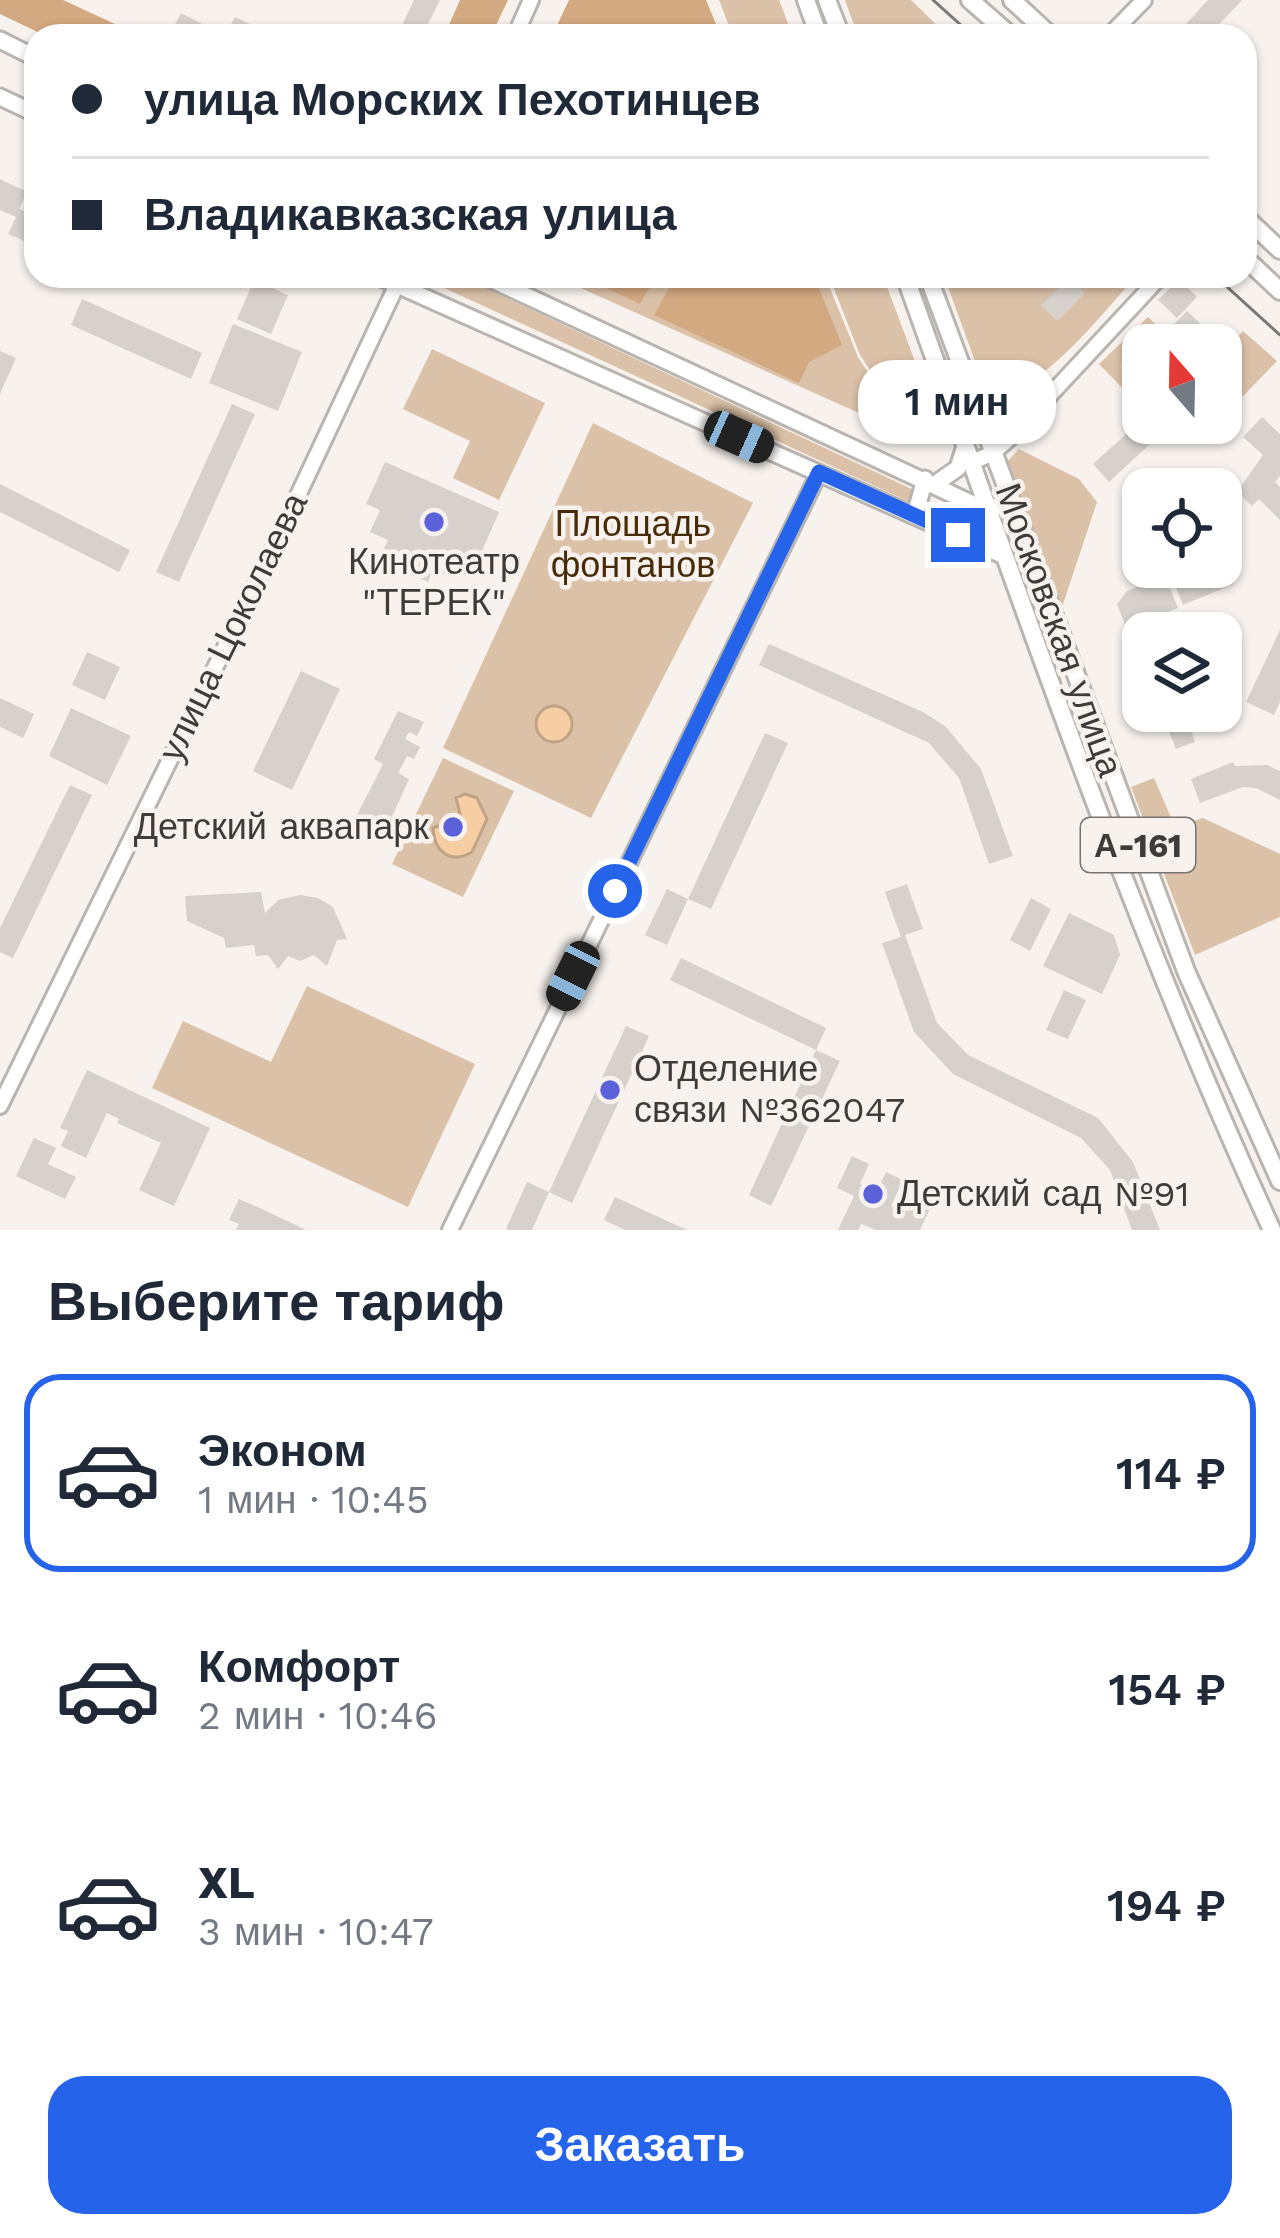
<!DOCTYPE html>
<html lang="ru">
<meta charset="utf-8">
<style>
body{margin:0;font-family:"Work Sans",sans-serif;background:#f6f6f7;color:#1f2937;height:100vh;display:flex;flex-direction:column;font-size:45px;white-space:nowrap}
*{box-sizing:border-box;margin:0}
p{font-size:39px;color:#747a83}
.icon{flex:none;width:66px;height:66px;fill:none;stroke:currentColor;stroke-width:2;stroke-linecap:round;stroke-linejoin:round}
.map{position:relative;height:1230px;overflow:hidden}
.side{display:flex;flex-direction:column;background:#fff;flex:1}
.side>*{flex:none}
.top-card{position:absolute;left:24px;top:24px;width:1233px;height:264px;border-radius:36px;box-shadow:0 3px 9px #0004;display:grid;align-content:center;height:264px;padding:0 48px;background:#fff}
.needle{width:78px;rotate:340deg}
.tools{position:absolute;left:1122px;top:324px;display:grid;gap:24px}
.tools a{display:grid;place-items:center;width:120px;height:120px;border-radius:24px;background:#fff;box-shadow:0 3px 9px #0004;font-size:60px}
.end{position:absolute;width:54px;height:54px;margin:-27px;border:15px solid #2563eb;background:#fff;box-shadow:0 0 0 6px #fff}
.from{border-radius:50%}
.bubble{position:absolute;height:84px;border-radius:36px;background:#fff;box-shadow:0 3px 9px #0004;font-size:39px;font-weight:600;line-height:84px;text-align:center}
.car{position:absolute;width:36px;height:72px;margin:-36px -18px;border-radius:15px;box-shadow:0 0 9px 3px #0007;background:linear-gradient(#222 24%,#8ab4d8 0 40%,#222 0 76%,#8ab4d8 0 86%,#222 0)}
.top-card b{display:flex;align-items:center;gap:42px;height:114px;font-size:45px}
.top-card b+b{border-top:3px solid #e0e1e3}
.top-card i{width:30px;height:30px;background:#1f2937}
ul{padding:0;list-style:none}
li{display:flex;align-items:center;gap:36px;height:198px;margin:0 24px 18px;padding:0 24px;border:6px solid transparent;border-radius:36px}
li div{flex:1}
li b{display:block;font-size:45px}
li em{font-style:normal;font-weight:600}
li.active{border-color:#2563eb}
li>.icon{width:108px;height:108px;stroke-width:1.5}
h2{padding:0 48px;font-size:54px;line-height:144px}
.primary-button{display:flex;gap:24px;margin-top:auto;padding:24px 48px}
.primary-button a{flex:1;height:138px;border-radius:36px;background:#2563eb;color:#fff;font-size:48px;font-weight:600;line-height:138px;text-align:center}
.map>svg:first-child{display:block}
</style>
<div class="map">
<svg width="1280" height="1230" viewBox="0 0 1280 1230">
<rect width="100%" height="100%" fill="#f7f2ed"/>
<path fill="#dbc1a8" d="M719 0H779L793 36H733Z
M845 0H911L948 36H858Z
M446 276H460L916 491 912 503 440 286Z
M554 276H825L858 357 908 435Z
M829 276H883L935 415 913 435 860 355Z
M944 276H1137C1096 319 1048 387 989 400Z
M1148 317 1178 345H1143V409L1099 364Z
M1243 331 1277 361 1221 419V355Z
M432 349 545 403 499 500 453 478 470 441 403 409Z
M593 423 753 503 591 818 443 748Z
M1019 449 1079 479 1097 502 1061 610 1006 463Z
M443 758 514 791 463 897 392 864Z
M1154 778 1175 827 1203 818 1280 854V917L1195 955 1131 787Z
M307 986 475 1064 408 1207 152 1088 183 1021 271 1062Z"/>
<path fill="#d2a980" d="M0 0H63L141 36H46L0 14Z
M460 0H508L491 36H444Z
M569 0H706L721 36H552Z
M581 276H656L640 304Z
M676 276H814L842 345 809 362 799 383 654 315Z"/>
<path fill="#f7cda3" stroke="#c0a284" stroke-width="3" d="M536 724a18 18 0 1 1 36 0a18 18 0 1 1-36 0Z
M465 794 477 798 487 819 472 852C450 865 434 851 433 828L438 826 447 835 457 830 461 818 456 798Z"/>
<path fill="#d6d1cc" d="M414 0H440L422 36H397Z
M1208 0H1242L1208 36H1195L1184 26Z
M181 13 220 33 219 36 170 34Z
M235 17 275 36H225Z
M0 179 27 192 19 209 36 216V246L8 234 16 217 0 210Z
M1069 277 1085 293 1057 321 1041 305Z
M1179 279 1197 297 1177 318 1158 300Z
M254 280 288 295 271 334 237 319Z
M82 299 202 353 191 379 71 325Z
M1187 311 1223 345H1193L1172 326Z
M233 324 302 352 278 411 209 383Z
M0 351 16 358 0 394Z
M1133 354 1143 364V371L1133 380 1120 367Z
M232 404 255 414 179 582 156 572Z
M1262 417 1280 434V476L1275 482 1280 487V520L1259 499 1252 506 1237 492 1263 455 1243 437Z
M1135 426 1151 443 1109 482 1093 464Z
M385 462 499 512 479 558 466 552 454 579 433 570 428 582 398 568 403 557 384 549 388 540 370 532 380 510 366 504Z
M0 484 130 550 119 572 0 512Z
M1206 569 1234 584 1183 605 1174 583Z
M1165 576 1178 608 1154 618 1160 633H1143V672L1117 604 1127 591Z
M1280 630V702L1274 715 1246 702Z
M769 644 923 712 946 727 981 769 1013 856 989 864 959 778 929 743 759 665Z
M87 652 120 667 105 700 72 685Z
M301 671 340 689 292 790 253 771Z
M0 698 34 714 23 738 0 727Z
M71 708 131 736 107 785 49 756Z
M398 711 424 722 417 736 409 732 405 739 420 747 414 759 407 756 398 773 409 779 381 841 374 837V828L355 819 383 764 374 759Z
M1188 722 1195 742 1176 749 1168 729Z
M765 733 788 743 711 909 688 899Z
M1233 762 1235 766 1267 765 1280 771V800L1256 788 1243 787 1200 803 1191 779Z
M70 785 92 795 13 958 0 952V928Z
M907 884 923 929 905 935 937 1023 968 1055 1098 1118 1133 1162 1160 1230H1132L1110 1170 1081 1138 953 1074 914 1032 882 943 901 937 885 892Z
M667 889 688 899 667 945 645 935Z
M261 892 265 913 278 900 300 895 318 898 333 907 347 939 337 940 327 966 314 955 300 961 288 956 278 969 268 955 256 956 254 945 226 948 224 938 187 921 185 896Z
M1031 898 1051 909 1030 951 1010 940Z
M1069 913 1114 935 1120 955 1102 994 1043 966Z
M681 958 826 1028 816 1050 670 980Z
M1064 990 1086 1000 1068 1039 1046 1030Z
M626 1026 649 1036 572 1203 549 1192Z
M816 1050 840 1061 771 1206 749 1195Z
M87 1070 210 1128 174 1206 139 1190 161 1143 117 1123 119 1119 107 1113 86 1158 61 1146 68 1131 60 1128Z
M34 1138 56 1148 48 1164 76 1177 65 1199 16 1176Z
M852 1156 869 1164 860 1184 876 1192 886 1172 903 1180 891 1206 904 1212 915 1187 936 1196 920 1230H876L861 1224 858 1230H838L854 1196 837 1188Z
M527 1182 549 1192 532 1230H509L506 1229Z
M615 1197 687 1230H625L604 1220Z
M239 1199 264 1210 306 1230H236L239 1224 229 1220Z"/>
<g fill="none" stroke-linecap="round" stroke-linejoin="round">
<defs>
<path id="tertiary" d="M515 36 531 0
M1109 36 1144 0
M960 432C976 408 1021 402 1048 388
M970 463 993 453 1010 438 1161 276
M0 1106 262 572 401 276
M450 1230 819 473"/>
<path id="secondary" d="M0 40 36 58
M0 97 36 114
M377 276 1002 555
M484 276 986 510 1011 502
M935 484 958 468 965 446
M915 515 925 479"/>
<path id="primary" d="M970 0 1011 36
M1012 0 1051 36
M1245 217 1280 250
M1245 258 1280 291"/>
<path id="trunk" d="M806 0 819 36
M827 0 841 36
M905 276C1020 597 1129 920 1272 1230
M928 276 1186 971 1280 1181"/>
</defs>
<use href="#tertiary" stroke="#b9b5b0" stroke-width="20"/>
<use href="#secondary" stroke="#b9b5b0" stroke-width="21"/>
<use href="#primary" stroke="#b9b5b0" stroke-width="22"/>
<use href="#trunk" stroke="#b9b5b0" stroke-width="22"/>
<use href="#tertiary" stroke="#fff" stroke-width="14"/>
<use href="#secondary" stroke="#fff" stroke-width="15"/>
<use href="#primary" stroke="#fff" stroke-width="16"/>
<use href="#trunk" stroke="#fff" stroke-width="16"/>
<path stroke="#7a7774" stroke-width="3" d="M933 0 973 36
M1215 276 1280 335"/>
</g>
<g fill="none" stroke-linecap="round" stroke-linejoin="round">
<path stroke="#2563eb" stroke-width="15" d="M615 891 819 472 958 535"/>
</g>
<g fill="#5b62d9" stroke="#f7f2ed" stroke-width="4.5">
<circle cx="434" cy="522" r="12"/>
<circle cx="453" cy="827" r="12"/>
<circle cx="610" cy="1090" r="12"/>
<circle cx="873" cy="1194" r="12"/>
</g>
<g text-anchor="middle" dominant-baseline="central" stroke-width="9" stroke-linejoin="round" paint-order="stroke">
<rect fill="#f7f2ed" stroke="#767370" stroke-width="3" x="1081" y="818" width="114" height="54" rx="9"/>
<g font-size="33" font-weight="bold" fill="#3e3c3a">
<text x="1138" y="845">А-161</text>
</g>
<g font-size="36" fill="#482c0a" stroke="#f7f2ed">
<text x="633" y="524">Площадь<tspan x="633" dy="41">фонтанов</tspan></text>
</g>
<g font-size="36" fill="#3e3c3a" stroke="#f7f2ed" text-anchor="start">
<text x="434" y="562" text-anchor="middle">Кинотеатр<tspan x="434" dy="41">"ТЕРЕК"</tspan></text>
<text x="429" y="827" text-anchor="end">Детский аквапарк</text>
<text x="634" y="1069">Отделение<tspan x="634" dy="41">связи №362047</tspan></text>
<text x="897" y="1194">Детский сад №91</text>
</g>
<g font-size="36" fill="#3e3c3a" stroke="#f7f2ed">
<text transform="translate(233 627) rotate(-64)">улица Цоколаева</text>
<text transform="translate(1059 630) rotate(70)">Московская улица</text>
</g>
</g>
</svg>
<div class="tools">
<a><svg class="needle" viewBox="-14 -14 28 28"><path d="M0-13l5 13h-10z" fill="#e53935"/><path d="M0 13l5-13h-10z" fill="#747a83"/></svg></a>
<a><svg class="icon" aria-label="locate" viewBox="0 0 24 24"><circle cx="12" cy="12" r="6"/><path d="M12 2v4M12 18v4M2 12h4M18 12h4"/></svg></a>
<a><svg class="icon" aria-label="layers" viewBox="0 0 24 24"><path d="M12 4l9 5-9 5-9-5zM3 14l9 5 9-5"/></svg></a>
</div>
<i class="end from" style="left:615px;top:891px"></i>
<i class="end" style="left:958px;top:535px"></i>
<div class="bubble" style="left:858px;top:360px;width:198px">1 мин</div>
<i class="car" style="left:739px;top:437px;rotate:114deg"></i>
<i class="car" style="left:573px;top:976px;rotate:206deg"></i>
<div class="top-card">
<b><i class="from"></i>улица Морских Пехотинцев</b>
<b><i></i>Владикавказская улица</b>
</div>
</div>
<section class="side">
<h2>Выберите тариф</h2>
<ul>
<li class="active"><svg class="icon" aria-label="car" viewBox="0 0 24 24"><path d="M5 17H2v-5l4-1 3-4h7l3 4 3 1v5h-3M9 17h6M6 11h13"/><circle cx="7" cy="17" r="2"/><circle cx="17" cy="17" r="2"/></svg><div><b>Эконом</b><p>1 мин · 10:45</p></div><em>114 ₽</em></li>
<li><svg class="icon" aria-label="car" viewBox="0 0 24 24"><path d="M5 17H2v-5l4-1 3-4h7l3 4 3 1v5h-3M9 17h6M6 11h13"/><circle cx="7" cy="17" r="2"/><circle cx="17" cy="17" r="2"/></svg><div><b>Комфорт</b><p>2 мин · 10:46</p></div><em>154 ₽</em></li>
<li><svg class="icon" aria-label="car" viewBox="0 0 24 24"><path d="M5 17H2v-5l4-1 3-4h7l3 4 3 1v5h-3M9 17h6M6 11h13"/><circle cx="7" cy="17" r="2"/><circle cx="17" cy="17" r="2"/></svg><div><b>XL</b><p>3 мин · 10:47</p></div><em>194 ₽</em></li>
</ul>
<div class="primary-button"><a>Заказать</a></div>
</section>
